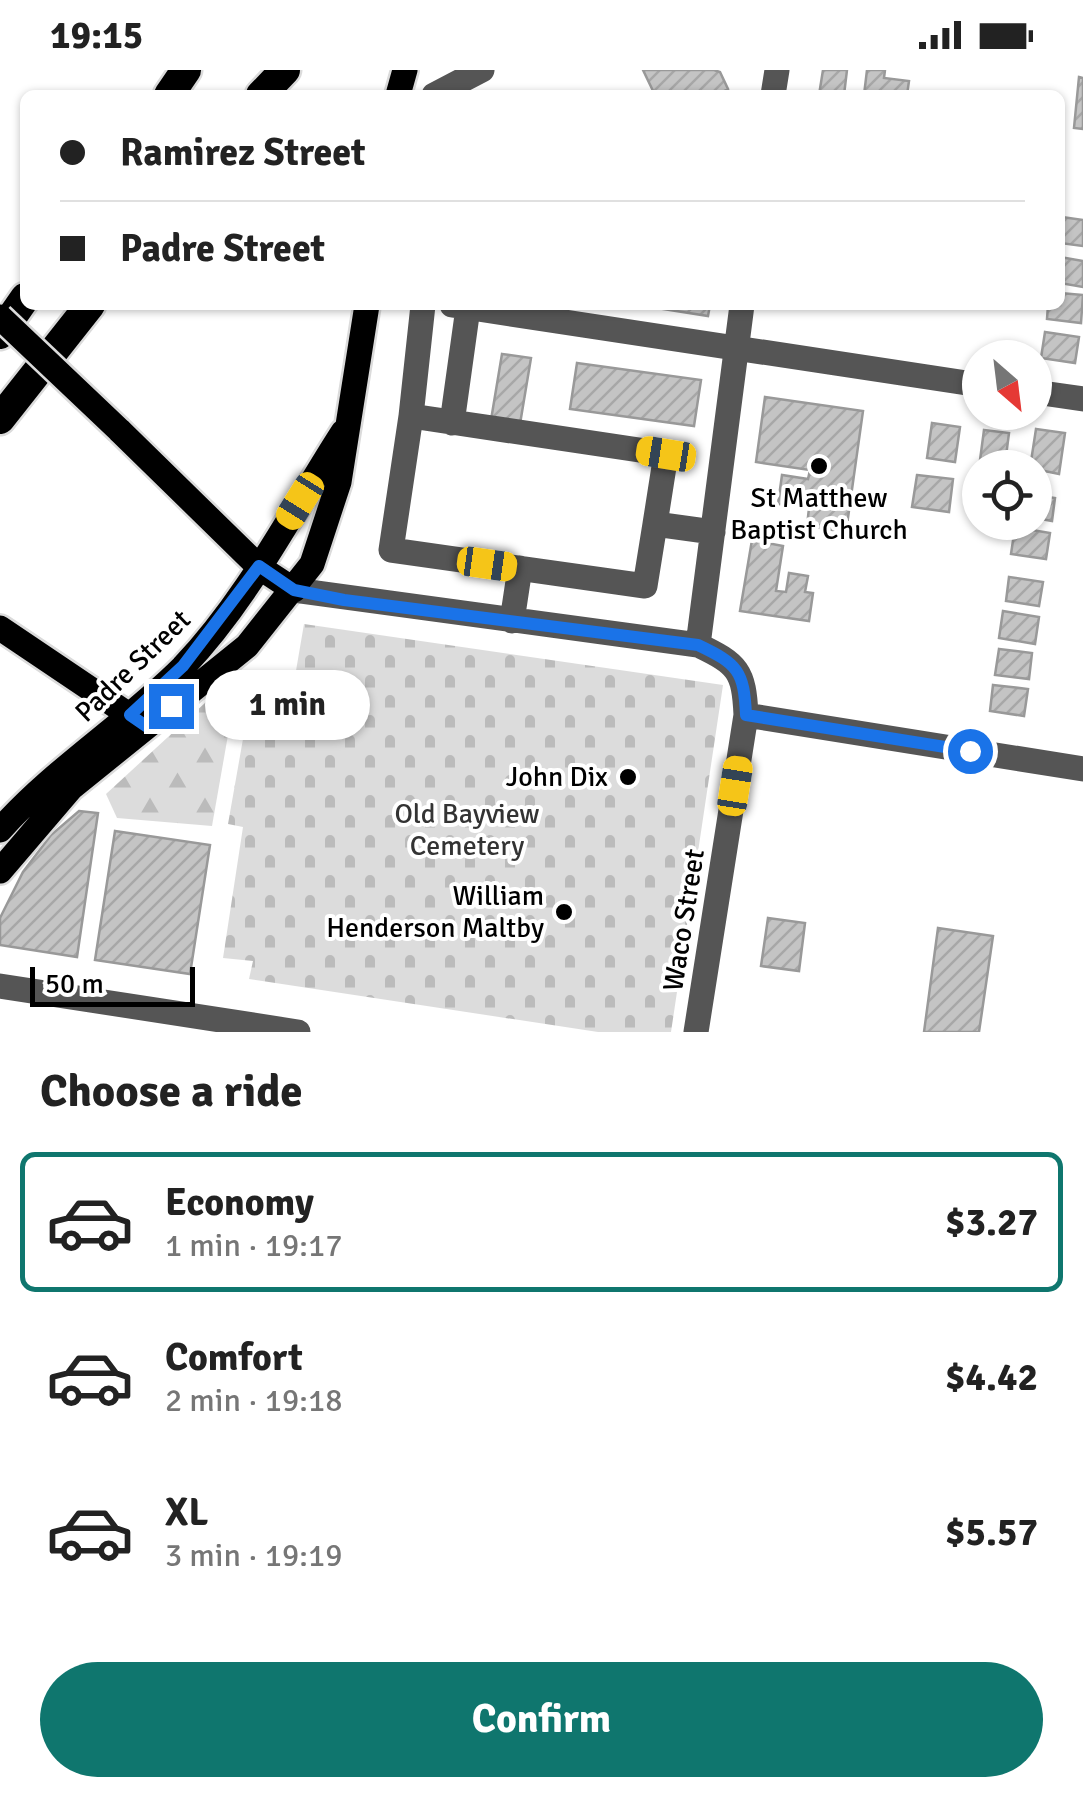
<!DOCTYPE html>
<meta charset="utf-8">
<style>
body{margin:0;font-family:Signika,sans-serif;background:#f6f6f6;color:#222;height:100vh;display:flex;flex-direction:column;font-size:38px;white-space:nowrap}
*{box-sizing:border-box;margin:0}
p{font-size:32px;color:#767676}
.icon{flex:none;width:55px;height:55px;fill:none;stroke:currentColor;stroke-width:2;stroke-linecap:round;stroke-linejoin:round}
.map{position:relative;height:962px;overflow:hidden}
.side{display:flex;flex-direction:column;background:#fff;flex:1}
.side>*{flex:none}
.guide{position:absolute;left:20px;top:20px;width:1045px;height:220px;border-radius:15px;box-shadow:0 2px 8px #0004;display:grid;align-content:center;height:220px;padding:0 40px;background:#fff}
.needle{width:65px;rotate:152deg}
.controls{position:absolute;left:962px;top:270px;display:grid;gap:20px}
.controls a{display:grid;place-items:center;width:90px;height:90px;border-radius:50%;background:#fff;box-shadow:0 2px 8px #0004;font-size:50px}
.scale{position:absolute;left:30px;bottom:25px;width:165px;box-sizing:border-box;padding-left:10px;border:5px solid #000;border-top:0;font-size:28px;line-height:35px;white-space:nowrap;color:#000;-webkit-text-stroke:8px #fff;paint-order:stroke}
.end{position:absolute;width:45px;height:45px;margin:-22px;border:12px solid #1a73e8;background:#fff;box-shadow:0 0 0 5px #fff}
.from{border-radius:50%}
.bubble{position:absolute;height:70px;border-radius:35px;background:#fff;box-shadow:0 2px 8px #0004;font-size:32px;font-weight:700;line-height:70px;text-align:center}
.car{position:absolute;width:30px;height:60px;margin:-30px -15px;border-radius:12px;box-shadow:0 0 8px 2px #0007;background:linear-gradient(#f5c518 24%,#345 0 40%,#f5c518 0 76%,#345 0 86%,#f5c518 0)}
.guide b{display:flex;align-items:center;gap:35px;height:95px;font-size:38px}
.guide b+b{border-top:2px solid #e0e0e0}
.guide i{width:25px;height:25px;background:#222}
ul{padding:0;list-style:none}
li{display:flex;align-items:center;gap:30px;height:140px;margin:0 20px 15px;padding:0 20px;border:5px solid transparent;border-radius:15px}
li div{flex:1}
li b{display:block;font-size:38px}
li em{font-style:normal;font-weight:700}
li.selected{border-color:#0f766e}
li>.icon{width:90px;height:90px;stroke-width:1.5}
h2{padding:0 40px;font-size:45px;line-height:120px}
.primary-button{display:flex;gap:20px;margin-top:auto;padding:20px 40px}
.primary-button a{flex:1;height:115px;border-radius:60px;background:#0f766e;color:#fff;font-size:40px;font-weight:700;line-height:115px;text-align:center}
.status{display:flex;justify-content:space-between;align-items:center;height:70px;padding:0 50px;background:#fff;direction:ltr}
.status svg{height:28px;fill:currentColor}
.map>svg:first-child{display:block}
</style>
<div class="status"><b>19:15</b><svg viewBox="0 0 49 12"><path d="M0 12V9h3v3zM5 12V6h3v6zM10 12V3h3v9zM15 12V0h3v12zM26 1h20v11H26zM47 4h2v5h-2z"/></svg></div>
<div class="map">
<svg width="1083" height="962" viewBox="0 0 1083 962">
<defs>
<pattern id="forest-firs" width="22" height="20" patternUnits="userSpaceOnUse" patternTransform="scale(2.5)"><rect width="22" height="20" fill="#dcdcdc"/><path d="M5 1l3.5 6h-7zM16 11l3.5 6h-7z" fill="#bbb"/></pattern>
<pattern id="cemetery-stones" width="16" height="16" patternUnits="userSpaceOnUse" patternTransform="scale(2.5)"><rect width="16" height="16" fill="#dcdcdc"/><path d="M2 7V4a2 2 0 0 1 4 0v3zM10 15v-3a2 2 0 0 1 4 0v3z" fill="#bbb"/></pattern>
<pattern id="building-hatch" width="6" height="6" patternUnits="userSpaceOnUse" patternTransform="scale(2.5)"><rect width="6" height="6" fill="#c4c4c4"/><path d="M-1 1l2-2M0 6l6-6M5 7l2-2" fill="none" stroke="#a7a7a7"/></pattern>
</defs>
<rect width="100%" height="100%" fill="#fff"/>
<path fill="url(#forest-firs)" d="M218 621 234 631 212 756 117 748 106 724Z"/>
<path fill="url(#cemetery-stones)" d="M304 554 723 615 671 962H598L249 909 253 891 223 888 243 757 228 754 252 618 292 624Z"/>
<path fill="url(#building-hatch)" stroke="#999" stroke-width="2.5" d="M643 0H714L720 2 728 19 716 25H655Z
M823 0H847L844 25H819Z
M867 0H885L884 8 909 11 907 25H864Z
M1079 7 1083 8V59L1074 58Z
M1062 147 1083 150V176L1060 173Z
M1060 187 1083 191V217L1060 213Z
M1060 223 1083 225 1081 253 1047 249 1048 235H1060Z
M638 235H710L708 246Z
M1045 262 1079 267 1075 293 1041 288Z
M502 284 531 288 520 354 491 350Z
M577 293 701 310 694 356 570 339Z
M765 327 863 341 846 462 807 456 809 438 778 434 782 405 808 409 810 400 756 392Z
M932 353 960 357 955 392 927 388Z
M1036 359 1065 363 1059 404 1030 398Z
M984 360 1009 363 1005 394 980 398V406L978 405Z
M917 405 953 409 949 442 912 437Z
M1035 425 1055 428 1052 451 1035 448Z
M1015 457 1050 463 1046 489 1011 484Z
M752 470 783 476 776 521 786 522 789 503 808 506 805 522 813 523 809 551 740 541Z
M1009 507 1043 512 1039 536 1006 531Z
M1003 541 1039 547 1035 574 999 568Z
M999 579 1032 583 1029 609 995 605Z
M993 615 1028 619 1024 646 990 641Z
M79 741 98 743 77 887 0 875V848L23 802 51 765Z
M115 761 210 775 190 904 95 890Z
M768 848 805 853 799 901 761 896Z
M938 858 993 866 979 962H924Z"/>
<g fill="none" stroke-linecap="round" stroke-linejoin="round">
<defs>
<path id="major" d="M398 25 405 0
M119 360 259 497 294 520
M0 558 141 653
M0 760C54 699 125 655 183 597 248 529 292 441 343 362
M0 801 71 718 247 576 312 494 339 412 367 235"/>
<path id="highway" d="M169 25 186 0
M261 25 285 0
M0 264 25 228
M0 349 90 235"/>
</defs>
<use href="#major" stroke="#dbdbdb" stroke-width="30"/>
<use href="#highway" stroke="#dbdbdb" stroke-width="35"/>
<path stroke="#555" stroke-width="25" d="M434 25 482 0
M773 25 777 0
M452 235 980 315
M1035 322 1083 329
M411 346 423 235
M452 353 468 238
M655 454 645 516 391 480 411 346 666 384 655 454 713 462
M294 520 698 575C738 594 744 601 746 645L696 962
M512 551 520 498
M698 575 742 235
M746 645 1083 699
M0 916 298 962"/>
<use href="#major" stroke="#000" stroke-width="25"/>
<use href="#highway" stroke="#000" stroke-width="30"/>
<defs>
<path id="major-bridge" d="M0 247 119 360"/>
</defs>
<use href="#major-bridge" stroke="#dbdbdb" stroke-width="30" stroke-linecap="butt"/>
<use href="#major-bridge" stroke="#000" stroke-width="25"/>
</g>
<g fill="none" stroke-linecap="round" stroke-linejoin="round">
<path stroke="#1a73e8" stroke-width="12" d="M171 636 146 656 130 645 183 596 259 496 294 520 344 530 698 575C738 594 744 601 746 645L970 681"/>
</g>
<g fill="#000" stroke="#fff" stroke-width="4">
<circle cx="819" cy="396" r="10"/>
<circle cx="628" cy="707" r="10"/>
<circle cx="564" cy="842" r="10"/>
</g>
<g text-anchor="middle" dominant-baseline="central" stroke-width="8" stroke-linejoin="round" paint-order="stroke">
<g font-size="28" fill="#000" stroke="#fff" text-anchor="end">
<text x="819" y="428" text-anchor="middle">St Matthew<tspan x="819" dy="32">Baptist Church</tspan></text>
<text x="608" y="707">John Dix</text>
<text x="544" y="826">William<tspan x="544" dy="32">Henderson Maltby</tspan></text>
</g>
<g font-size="28" fill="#000" stroke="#fff">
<text transform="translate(133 596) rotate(-44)">Padre Street</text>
<text transform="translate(684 850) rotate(-81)">Waco Street</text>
</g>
<g font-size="28" fill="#333" stroke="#fff">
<text x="467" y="744">Old Bayview<tspan x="467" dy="32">Cemetery</tspan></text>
</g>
</g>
</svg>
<div class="controls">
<a><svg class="needle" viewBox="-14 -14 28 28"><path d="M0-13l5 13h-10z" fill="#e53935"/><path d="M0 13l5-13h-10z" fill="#767676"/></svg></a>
<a><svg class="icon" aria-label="locate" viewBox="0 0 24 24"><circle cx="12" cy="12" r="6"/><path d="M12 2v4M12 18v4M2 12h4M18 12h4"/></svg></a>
</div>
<div class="scale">50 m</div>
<i class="end from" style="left:970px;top:681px"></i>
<i class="end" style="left:171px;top:636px"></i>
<div class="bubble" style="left:205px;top:600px;width:165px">1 min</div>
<i class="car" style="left:666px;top:384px;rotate:279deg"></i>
<i class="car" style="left:300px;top:431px;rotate:212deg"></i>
<i class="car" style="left:487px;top:494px;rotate:98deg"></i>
<i class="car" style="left:735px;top:716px;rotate:9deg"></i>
<div class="guide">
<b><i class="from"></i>Ramirez Street</b>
<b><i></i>Padre Street</b>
</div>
</div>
<section class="side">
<h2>Choose a ride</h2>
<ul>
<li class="selected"><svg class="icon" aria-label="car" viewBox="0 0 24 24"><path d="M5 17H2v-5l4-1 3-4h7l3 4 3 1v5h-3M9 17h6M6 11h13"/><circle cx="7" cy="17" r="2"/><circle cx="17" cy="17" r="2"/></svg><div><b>Economy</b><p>1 min · 19:17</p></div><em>$3.27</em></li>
<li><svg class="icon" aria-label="car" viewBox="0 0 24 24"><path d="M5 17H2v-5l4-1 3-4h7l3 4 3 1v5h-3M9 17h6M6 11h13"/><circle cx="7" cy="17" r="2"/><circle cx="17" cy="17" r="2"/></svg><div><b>Comfort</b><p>2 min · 19:18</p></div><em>$4.42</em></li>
<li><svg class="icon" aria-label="car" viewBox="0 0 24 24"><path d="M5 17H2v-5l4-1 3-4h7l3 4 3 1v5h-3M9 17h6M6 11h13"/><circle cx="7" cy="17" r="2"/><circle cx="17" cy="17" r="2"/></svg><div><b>XL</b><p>3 min · 19:19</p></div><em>$5.57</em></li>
</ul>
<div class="primary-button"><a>Confirm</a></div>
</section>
